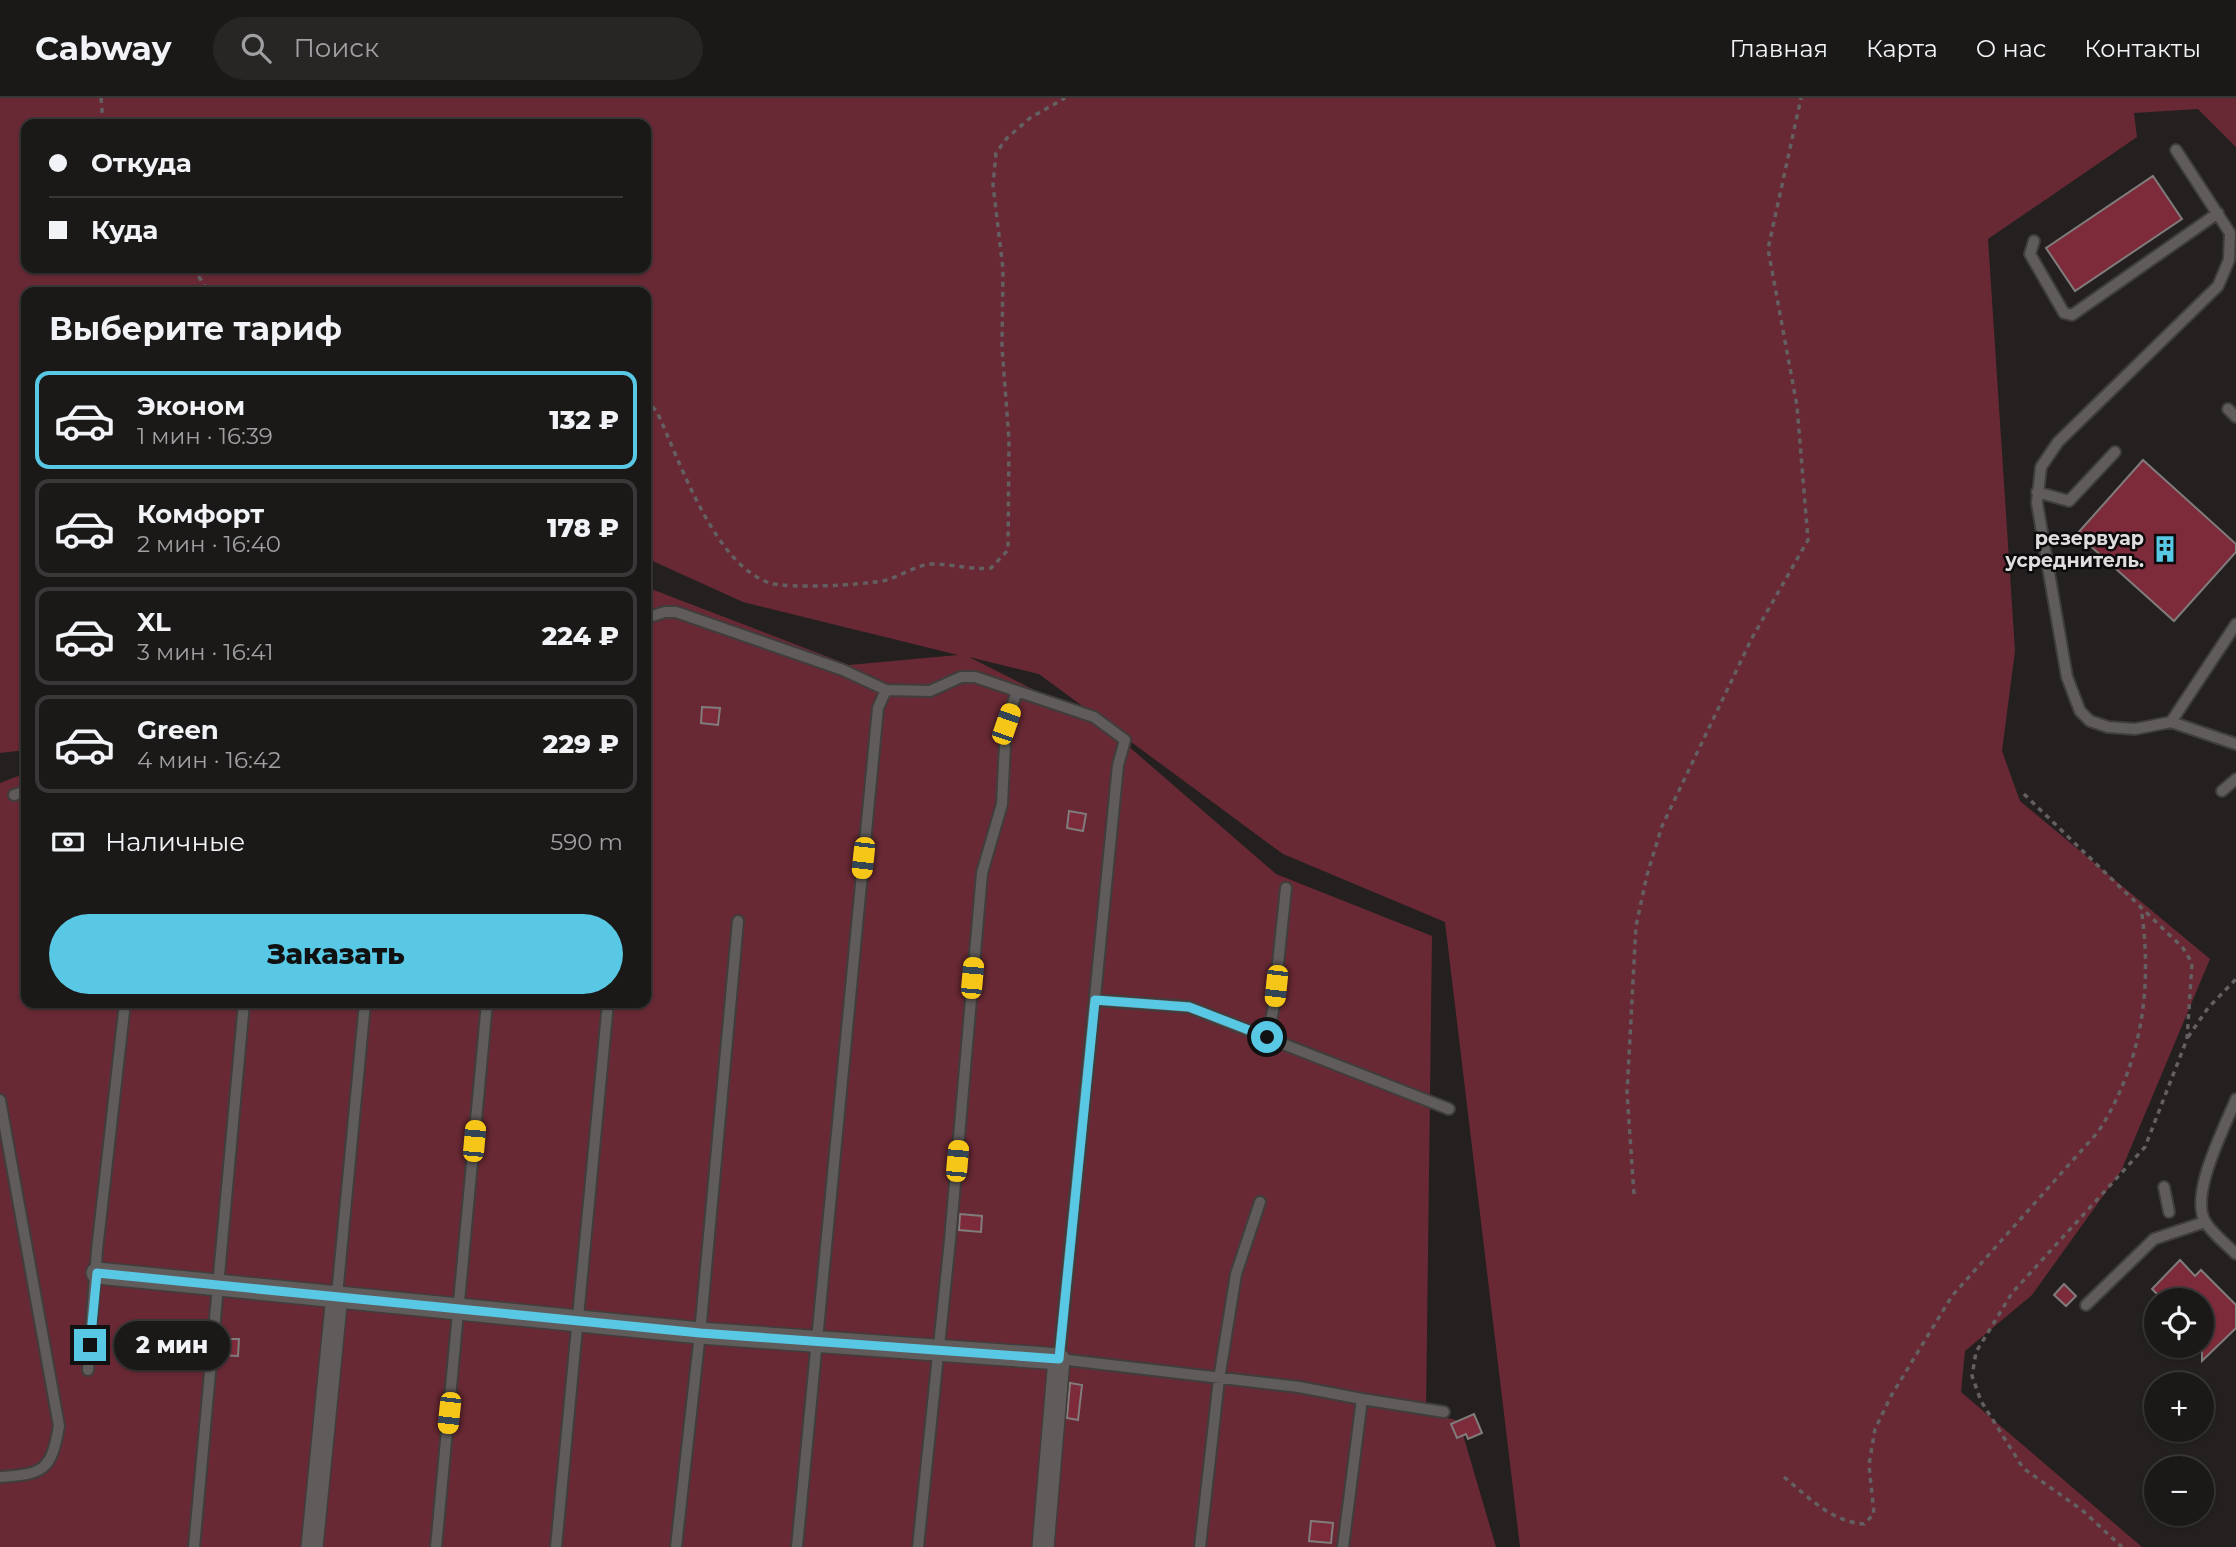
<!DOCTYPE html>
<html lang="ru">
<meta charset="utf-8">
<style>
body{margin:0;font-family:Montserrat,sans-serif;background:#282525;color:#f1f3f6;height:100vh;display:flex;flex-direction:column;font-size:26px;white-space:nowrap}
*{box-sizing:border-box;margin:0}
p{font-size:23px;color:#a0a0a2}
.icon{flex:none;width:38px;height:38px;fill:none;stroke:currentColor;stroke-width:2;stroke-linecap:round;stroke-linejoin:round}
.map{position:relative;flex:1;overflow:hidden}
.panel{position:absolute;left:21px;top:189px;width:630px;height:721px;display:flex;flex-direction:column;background:#1b1818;border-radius:14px;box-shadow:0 2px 5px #0004,0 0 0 2px #393737}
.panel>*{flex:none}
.top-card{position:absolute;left:21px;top:21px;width:630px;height:154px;border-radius:14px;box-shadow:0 2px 5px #0004,0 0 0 2px #393737;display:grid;align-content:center;height:154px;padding:0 28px;background:#1b1818}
.fabs{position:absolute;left:2144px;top:1190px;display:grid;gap:14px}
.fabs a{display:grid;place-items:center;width:70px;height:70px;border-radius:50%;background:#1b1818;box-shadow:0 2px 5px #0004,0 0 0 2px #393737;font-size:35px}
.end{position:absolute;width:32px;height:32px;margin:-16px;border:9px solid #58c8e4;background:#111;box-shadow:0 0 0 4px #111}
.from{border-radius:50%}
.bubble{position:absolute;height:49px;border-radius:24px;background:#1b1818;box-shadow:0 2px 5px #0004,0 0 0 2px #393737;font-size:23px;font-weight:800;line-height:49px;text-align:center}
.car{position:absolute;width:21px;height:42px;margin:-21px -10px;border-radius:9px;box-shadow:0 0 5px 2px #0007;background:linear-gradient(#f5c518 24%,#345 0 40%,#f5c518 0 76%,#345 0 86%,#f5c518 0)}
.top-card b{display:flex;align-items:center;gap:24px;height:66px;font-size:26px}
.top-card b+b{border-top:2px solid #393737}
.top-card i{width:18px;height:18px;background:#f1f3f6}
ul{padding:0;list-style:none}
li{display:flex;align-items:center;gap:21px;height:98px;margin:0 14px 10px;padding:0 14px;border:4px solid #393737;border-radius:14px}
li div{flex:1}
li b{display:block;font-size:26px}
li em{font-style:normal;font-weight:800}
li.active{border-color:#58c8e4}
li>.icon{width:63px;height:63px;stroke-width:1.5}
h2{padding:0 28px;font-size:32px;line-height:84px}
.pay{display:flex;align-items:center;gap:18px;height:77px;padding:0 28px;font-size:26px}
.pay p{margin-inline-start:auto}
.primary-button{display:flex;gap:14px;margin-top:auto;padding:14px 28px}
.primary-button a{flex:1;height:80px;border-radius:42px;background:#58c8e4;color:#111;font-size:28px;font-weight:800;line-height:80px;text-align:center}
header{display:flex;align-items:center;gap:42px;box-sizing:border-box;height:98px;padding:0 35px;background:#1b1818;border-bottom:2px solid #393737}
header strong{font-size:33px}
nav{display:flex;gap:38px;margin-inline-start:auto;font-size:24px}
.search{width:490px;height:63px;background:#282525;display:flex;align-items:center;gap:18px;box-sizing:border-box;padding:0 24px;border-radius:38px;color:#a0a0a2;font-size:26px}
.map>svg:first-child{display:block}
</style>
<header>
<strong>Cabway</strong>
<div class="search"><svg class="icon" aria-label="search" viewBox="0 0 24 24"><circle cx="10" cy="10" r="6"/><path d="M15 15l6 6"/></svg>Поиск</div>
<nav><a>Главная</a><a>Карта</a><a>О нас</a><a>Контакты</a></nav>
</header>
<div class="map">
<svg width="2236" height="1449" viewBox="0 0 2236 1449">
<rect width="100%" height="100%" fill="#242020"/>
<path fill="#682934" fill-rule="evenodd" d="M0 0H2236V49L2198 11 2134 15 2137 39 1988 141 2015 553 2002 653 2020 703 2210 861 2121 1073 2032 1197 1965 1253 1961 1294 2142 1449H1520L1445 824 1283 756 1039 576 969 559 1105 628 1276 776 1432 838 1426 1314 1459 1323 1496 1449H0V685L26 675V905H646V489L849 567 958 557 743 504 646 460V194H26V652L0 655ZM26 26H646V170H26Z"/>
<path fill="#7d2a3a" stroke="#817c7c" stroke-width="2" d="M2153 78 2182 121 2075 193 2046 150Z
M2143 362 2236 446V454L2174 523 2077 436Z
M702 609 720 610 718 627 701 625Z
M1069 713 1086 716 1083 733 1067 730Z
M960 1116 982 1118 981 1134 959 1132Z
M2180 1162 2195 1178 2201 1172 2236 1207V1230L2202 1263V1202H2163L2152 1191Z
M2064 1186 2076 1198 2066 1208 2054 1197Z
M221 1241H239L238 1258 220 1257Z
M1070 1285 1082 1287 1078 1322 1067 1320Z
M1474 1316 1482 1335 1468 1341 1466 1336 1457 1340 1451 1326Z
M1311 1423 1333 1425 1331 1445 1309 1443Z"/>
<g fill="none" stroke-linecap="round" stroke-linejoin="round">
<defs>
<path id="service" d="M2176 52 2230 135 2229 162 2218 188 2058 344 2041 369 2037 405 2067 579 2080 613 2090 623 2108 629 2135 631 2171 624 2236 526
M2034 143 2030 156 2064 215 2072 217 2218 115
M2228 311 2236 319
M2037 394 2069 403 2115 354
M646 520 665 514H676L843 572 886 592 930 593 961 579H975L1094 619 1125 642 1118 667 1059 1261 1299 1289 1362 1301 1343 1449
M2171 624 2236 646
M2222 693 2236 681
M14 697 26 693
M1095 902 1189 909 1449 1011
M1267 939 1273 913 1286 790
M2236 1001C2225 1029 2188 1098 2206 1125 2213 1136 2226 1146 2236 1156
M0 1002 59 1328C51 1373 44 1376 0 1379
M2164 1089 2169 1114
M337 1197 365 905
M2086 1207 2154 1141 2205 1124
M88 1272 97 1152 125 905
M1362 1301 1444 1314
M194 1449 244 905
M436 1449 487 905
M556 1449 608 905
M676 1449 700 1235 738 823
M797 1449 878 610 886 592
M918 1449 950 1142 982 775 1002 706 1006 626 1017 593
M1200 1449 1219 1281 1236 1176 1260 1104"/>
<path id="minor" d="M97 1175 700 1235 1059 1261 1043 1449
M312 1449 337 1197"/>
</defs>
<use href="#service" stroke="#403d3d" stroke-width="14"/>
<use href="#minor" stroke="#403d3d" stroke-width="24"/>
<path stroke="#646061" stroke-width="3.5" stroke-dasharray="5 5" stroke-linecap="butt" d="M101 0 103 26
M193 170 209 194
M646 301 657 314C680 363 714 467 770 485 791 491 859 487 882 483 899 480 916 466 933 466 953 466 970 472 991 470L1008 452 1009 342 1002 249 1003 171 993 87 996 55 1007 40 1030 20 1065 0
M2024 696 2183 850 2192 865 2187 941 2145 1049 2012 1195 1976 1254 1972 1278 1981 1303 2023 1370 2082 1412 2122 1449
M2188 939 2208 910 2236 881
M1634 1096 1627 995 1636 828 1647 777 1662 728 1752 540 1808 442 1797 308 1768 151 1801 0
M1784 1379C1808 1399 1832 1424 1864 1426L1874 1416 1869 1367 1875 1331 1891 1298 1952 1198 2098 1034C2142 966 2153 889 2141 810"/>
<use href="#service" stroke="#615c5c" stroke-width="10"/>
<use href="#minor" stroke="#615c5c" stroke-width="21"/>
</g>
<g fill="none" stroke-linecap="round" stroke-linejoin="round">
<path stroke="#58c8e4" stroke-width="9" d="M90 1247 97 1175 700 1235 1059 1261 1095 902 1189 909 1267 939"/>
</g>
<defs>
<symbol id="building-bare" viewBox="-9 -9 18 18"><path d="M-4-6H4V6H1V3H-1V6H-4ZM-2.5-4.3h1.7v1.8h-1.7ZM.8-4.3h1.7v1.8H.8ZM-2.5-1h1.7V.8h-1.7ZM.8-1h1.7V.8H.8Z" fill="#58c8e4" stroke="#0c0a0a" stroke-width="2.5" paint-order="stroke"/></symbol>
</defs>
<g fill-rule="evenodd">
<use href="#building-bare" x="2146" y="432" width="38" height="38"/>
</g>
<g text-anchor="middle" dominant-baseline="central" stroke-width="5" stroke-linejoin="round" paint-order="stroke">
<g font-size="19" font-weight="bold" fill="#e0ddde" stroke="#0c0a0a" text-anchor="end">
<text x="2144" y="440">резервуар<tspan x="2144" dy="22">усреднитель.</tspan></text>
</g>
</g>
</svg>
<div class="fabs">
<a><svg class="icon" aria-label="locate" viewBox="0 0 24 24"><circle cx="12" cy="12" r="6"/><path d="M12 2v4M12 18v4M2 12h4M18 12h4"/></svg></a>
<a>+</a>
<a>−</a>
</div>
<i class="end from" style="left:1267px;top:939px"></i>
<i class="end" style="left:90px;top:1247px"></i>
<div class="bubble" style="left:114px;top:1223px;width:116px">2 мин</div>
<i class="car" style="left:1006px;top:626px;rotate:19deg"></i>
<i class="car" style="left:863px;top:760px;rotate:186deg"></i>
<i class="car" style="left:972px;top:880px;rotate:5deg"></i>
<i class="car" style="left:1276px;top:888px;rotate:186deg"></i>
<i class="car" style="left:474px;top:1043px;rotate:5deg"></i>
<i class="car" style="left:957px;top:1063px;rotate:5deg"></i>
<i class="car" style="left:449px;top:1315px;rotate:186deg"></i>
<div class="top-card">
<b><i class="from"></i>Откуда</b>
<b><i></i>Куда</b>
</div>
<section class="panel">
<h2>Выберите тариф</h2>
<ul>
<li class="active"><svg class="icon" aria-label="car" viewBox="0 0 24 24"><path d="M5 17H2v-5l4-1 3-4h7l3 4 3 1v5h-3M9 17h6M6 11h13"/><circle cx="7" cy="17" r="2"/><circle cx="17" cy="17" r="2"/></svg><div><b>Эконом</b><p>1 мин · 16:39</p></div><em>132 ₽</em></li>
<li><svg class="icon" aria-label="car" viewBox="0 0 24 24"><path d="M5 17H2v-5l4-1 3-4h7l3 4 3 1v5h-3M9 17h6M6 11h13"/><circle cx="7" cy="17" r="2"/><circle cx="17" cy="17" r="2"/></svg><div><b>Комфорт</b><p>2 мин · 16:40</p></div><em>178 ₽</em></li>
<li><svg class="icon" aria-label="car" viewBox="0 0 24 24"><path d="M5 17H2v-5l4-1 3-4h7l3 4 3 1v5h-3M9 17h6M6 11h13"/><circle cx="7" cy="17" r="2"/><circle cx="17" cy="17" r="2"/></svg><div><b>XL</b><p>3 мин · 16:41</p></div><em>224 ₽</em></li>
<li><svg class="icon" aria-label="car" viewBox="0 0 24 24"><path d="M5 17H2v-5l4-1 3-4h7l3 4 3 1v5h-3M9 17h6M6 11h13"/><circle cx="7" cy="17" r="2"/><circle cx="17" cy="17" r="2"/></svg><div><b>Green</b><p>4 мин · 16:42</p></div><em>229 ₽</em></li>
</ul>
<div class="pay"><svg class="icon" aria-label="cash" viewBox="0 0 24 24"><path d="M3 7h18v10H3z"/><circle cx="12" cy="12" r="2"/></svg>Наличные<p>590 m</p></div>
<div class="primary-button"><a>Заказать</a></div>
</section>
</div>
